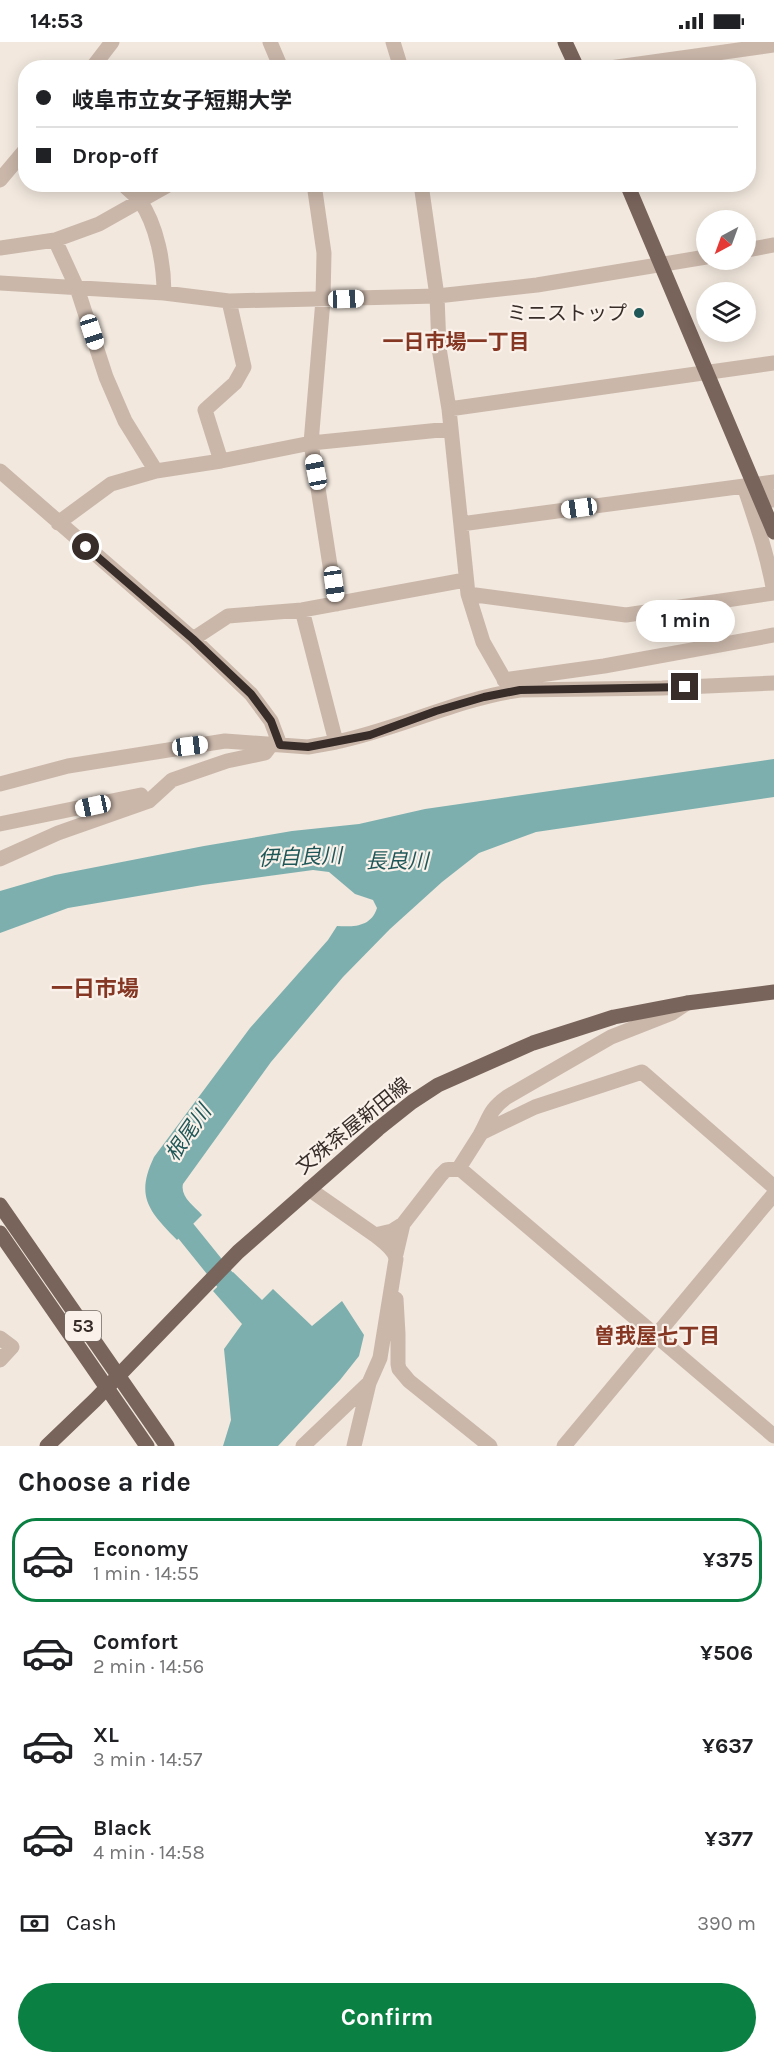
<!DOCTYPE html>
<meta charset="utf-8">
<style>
body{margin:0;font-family:Karla,"Noto Sans JP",sans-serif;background:#f6f6f6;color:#202124;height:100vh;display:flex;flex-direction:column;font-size:22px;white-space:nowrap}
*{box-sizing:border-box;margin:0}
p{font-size:20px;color:#757577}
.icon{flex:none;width:33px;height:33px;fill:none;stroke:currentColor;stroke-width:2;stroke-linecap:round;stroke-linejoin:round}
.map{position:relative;height:1404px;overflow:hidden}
.panel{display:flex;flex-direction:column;background:#fff;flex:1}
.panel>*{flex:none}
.top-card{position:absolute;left:18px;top:18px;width:738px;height:132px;border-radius:24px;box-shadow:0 3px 15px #0003;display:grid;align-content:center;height:132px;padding:0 18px;background:#fff}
.needle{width:39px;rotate:221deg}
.tools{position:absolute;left:696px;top:168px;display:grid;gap:12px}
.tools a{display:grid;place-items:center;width:60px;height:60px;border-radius:50%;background:#fff;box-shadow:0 3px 15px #0003;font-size:30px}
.end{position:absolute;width:27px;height:27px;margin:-14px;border:8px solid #382d29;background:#fff;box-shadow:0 0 0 3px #fff}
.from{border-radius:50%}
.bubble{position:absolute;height:42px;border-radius:21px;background:#fff;box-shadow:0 3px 15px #0003;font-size:20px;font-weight:700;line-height:42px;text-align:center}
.car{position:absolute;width:18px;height:36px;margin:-18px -9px;border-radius:8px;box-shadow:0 0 4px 2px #0007;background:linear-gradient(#fff 24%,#345 0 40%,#fff 0 76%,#345 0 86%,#fff 0)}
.top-card b{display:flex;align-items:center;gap:21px;height:57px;font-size:22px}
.top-card b+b{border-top:2px solid #e0e0e0}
.top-card i{width:15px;height:15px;background:#202124}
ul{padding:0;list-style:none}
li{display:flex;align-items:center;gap:18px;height:84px;margin:0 12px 9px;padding:0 6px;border:3px solid transparent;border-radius:24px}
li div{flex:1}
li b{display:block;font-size:22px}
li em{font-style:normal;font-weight:700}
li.active{border-color:#0b8043}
li>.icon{width:54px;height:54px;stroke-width:1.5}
h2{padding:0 18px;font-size:27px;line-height:72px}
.pay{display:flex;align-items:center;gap:15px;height:66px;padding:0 18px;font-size:22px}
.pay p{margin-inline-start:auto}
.cta{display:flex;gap:12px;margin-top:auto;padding:12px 18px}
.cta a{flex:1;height:69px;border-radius:36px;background:#0b8043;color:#fff;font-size:24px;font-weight:700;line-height:69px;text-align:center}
.status{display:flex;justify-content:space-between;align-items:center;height:42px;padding:0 30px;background:#fff;direction:ltr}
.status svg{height:16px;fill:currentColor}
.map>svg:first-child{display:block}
</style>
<div class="status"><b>14:53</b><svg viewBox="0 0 49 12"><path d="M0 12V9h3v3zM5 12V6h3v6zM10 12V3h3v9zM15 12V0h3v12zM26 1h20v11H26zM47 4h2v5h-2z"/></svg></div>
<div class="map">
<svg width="774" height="1404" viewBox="0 0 774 1404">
<rect width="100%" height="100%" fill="#f2e8de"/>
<path fill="#7dafaf" d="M774 717V755L536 790 479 811 442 840 390 887 343 935 271 1020 183 1142C180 1155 194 1164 202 1173L177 1198C149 1169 135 1155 154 1115L250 986 328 898 337 884C354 885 371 885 377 866L373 858 355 852 329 830 313 828 203 843 68 866 0 891V849L55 833 204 804 292 789 359 782 425 767Z
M233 1230 262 1258 273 1247 312 1284 342 1259 364 1293 359 1314 340 1338 278 1404H223L231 1378 224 1307 242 1282 213 1249Z"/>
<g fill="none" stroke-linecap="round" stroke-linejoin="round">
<path stroke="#7dafaf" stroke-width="21" d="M168 1167 243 1260"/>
<path stroke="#cab7aa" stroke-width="15" d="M270 0 281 26
M393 0 401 26
M92 26 112 0
M610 26 774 3
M0 138 26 107
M123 142C128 148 136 153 140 159 157 183 164 222 164 251
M314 142 324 211 323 258 311 401 336 562
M421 142 437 254 439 306 449 367 468 552 483 600 511 649
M55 198 99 182 170 142
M0 206 55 198 77 246 106 335 125 379 156 429
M746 208 774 203
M0 241 164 251 229 259 437 254 537 243 706 215
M449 367 774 321
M221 419 311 401 450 387
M0 429 193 597 251 652 271 679 280 703
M767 441 774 458
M744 444C756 480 768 514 774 551
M58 481 111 442 156 429 221 419 205 368 235 341 244 325 229 259
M461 482 774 440
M468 552 626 573 774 551
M302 568 336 700C399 687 457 657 520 648L662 646 774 641
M193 597 228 574 302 568 465 538
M504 638 604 624 774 593
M0 742 68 724 225 699 308 705 336 700
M0 782 141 753
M0 817 58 791 149 759 172 738 227 719 265 711 271 703
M481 1091 535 1065 642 1030 774 1145
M459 1126C466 1115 473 1104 480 1093 490 1075 489 1068 507 1055L611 995 672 971 687 961
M309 1147 375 1193 392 1189 403 1182
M396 1212 403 1182 441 1133 446 1128 459 1126 774 1394
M396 1257 398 1292V1322L399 1327 409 1339 490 1404
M0 1296 12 1305 0 1318
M303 1404 369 1341
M354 1404 369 1341 380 1316 396 1217C395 1207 382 1199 375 1193
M564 1404 774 1152"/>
<path stroke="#79645b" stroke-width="15" d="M565 0 577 26
M627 142 774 490
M47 1404 95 1358 238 1210 378 1087 412 1060 438 1043 533 1001 614 975 687 961 774 950"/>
<path stroke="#79645b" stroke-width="15" d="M0 1163 167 1404
M0 1191 147 1404"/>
</g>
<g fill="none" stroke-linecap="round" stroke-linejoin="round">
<path stroke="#382d29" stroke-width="8" d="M86 505 193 597 251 652 271 679 280 703 308 705 370 693 436 669 484 655 520 648 685 645"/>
</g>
<circle fill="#1f5758" stroke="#faf2ea" stroke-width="2" cx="639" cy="271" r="6"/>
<g text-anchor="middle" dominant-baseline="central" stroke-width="4.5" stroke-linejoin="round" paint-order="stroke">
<rect fill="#faf2ea" stroke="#726863" stroke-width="1.5" x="65" y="1269" width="36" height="30" rx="4.5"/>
<g font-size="18" font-weight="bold" fill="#382d29">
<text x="83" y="1284">53</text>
</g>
<g font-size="20" fill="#382d29" stroke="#faf2ea" text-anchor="end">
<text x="627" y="271">ミニストップ</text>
</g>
<g font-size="20" fill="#382d29" stroke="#faf2ea">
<text transform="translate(353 1084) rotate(-39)">文殊茶屋新田線</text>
</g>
<g font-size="21" font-weight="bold" fill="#853724" stroke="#faf2ea">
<text x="456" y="300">一日市場一丁目</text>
<text x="657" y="1294">曽我屋七丁目</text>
</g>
<g font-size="21" font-style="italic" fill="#1f5758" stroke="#faf2ea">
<text transform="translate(300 815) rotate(-2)">伊自良川</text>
<text x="397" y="819">長良川</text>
<text transform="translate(188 1091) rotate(-55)">根尾川</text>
</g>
<g font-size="22" font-weight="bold" fill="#853724" stroke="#faf2ea">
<text x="95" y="947">一日市場</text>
</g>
</g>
</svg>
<div class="tools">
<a><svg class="needle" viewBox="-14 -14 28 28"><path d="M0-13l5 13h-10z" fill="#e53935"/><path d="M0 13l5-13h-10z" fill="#757577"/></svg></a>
<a><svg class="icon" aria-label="layers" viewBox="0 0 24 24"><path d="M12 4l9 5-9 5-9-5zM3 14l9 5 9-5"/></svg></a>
</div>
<i class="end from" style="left:86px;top:505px"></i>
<i class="end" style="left:685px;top:645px"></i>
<div class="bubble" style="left:636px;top:558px;width:99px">1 min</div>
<i class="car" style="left:346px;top:257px;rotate:88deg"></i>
<i class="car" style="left:92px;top:290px;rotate:162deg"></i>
<i class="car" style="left:316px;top:430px;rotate:349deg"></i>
<i class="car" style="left:579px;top:466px;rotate:262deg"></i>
<i class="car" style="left:334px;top:542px;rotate:172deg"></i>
<i class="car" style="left:190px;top:704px;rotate:83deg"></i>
<i class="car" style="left:93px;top:764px;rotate:258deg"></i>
<div class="top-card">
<b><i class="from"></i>岐阜市立女子短期大学</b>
<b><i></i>Drop-off</b>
</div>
</div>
<section class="panel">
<h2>Choose a ride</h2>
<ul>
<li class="active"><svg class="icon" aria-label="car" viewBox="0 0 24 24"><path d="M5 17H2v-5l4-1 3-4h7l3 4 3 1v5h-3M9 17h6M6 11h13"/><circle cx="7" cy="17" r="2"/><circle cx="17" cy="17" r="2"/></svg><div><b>Economy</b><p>1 min · 14:55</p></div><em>¥375</em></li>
<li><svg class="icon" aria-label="car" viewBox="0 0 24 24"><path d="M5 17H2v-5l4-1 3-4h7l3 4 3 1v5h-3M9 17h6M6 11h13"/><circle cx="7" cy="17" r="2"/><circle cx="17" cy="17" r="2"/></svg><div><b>Comfort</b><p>2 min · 14:56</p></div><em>¥506</em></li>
<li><svg class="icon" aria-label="car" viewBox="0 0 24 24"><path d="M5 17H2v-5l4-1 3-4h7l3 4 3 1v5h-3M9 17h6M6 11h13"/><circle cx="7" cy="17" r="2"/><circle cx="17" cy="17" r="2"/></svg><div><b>XL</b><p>3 min · 14:57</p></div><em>¥637</em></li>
<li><svg class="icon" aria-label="car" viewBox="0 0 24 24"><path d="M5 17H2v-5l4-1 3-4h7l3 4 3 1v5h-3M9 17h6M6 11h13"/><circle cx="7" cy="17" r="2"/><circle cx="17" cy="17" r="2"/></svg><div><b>Black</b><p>4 min · 14:58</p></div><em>¥377</em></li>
</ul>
<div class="pay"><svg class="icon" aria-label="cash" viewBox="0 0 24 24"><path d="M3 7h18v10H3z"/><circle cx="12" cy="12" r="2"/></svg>Cash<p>390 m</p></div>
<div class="cta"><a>Confirm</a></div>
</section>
